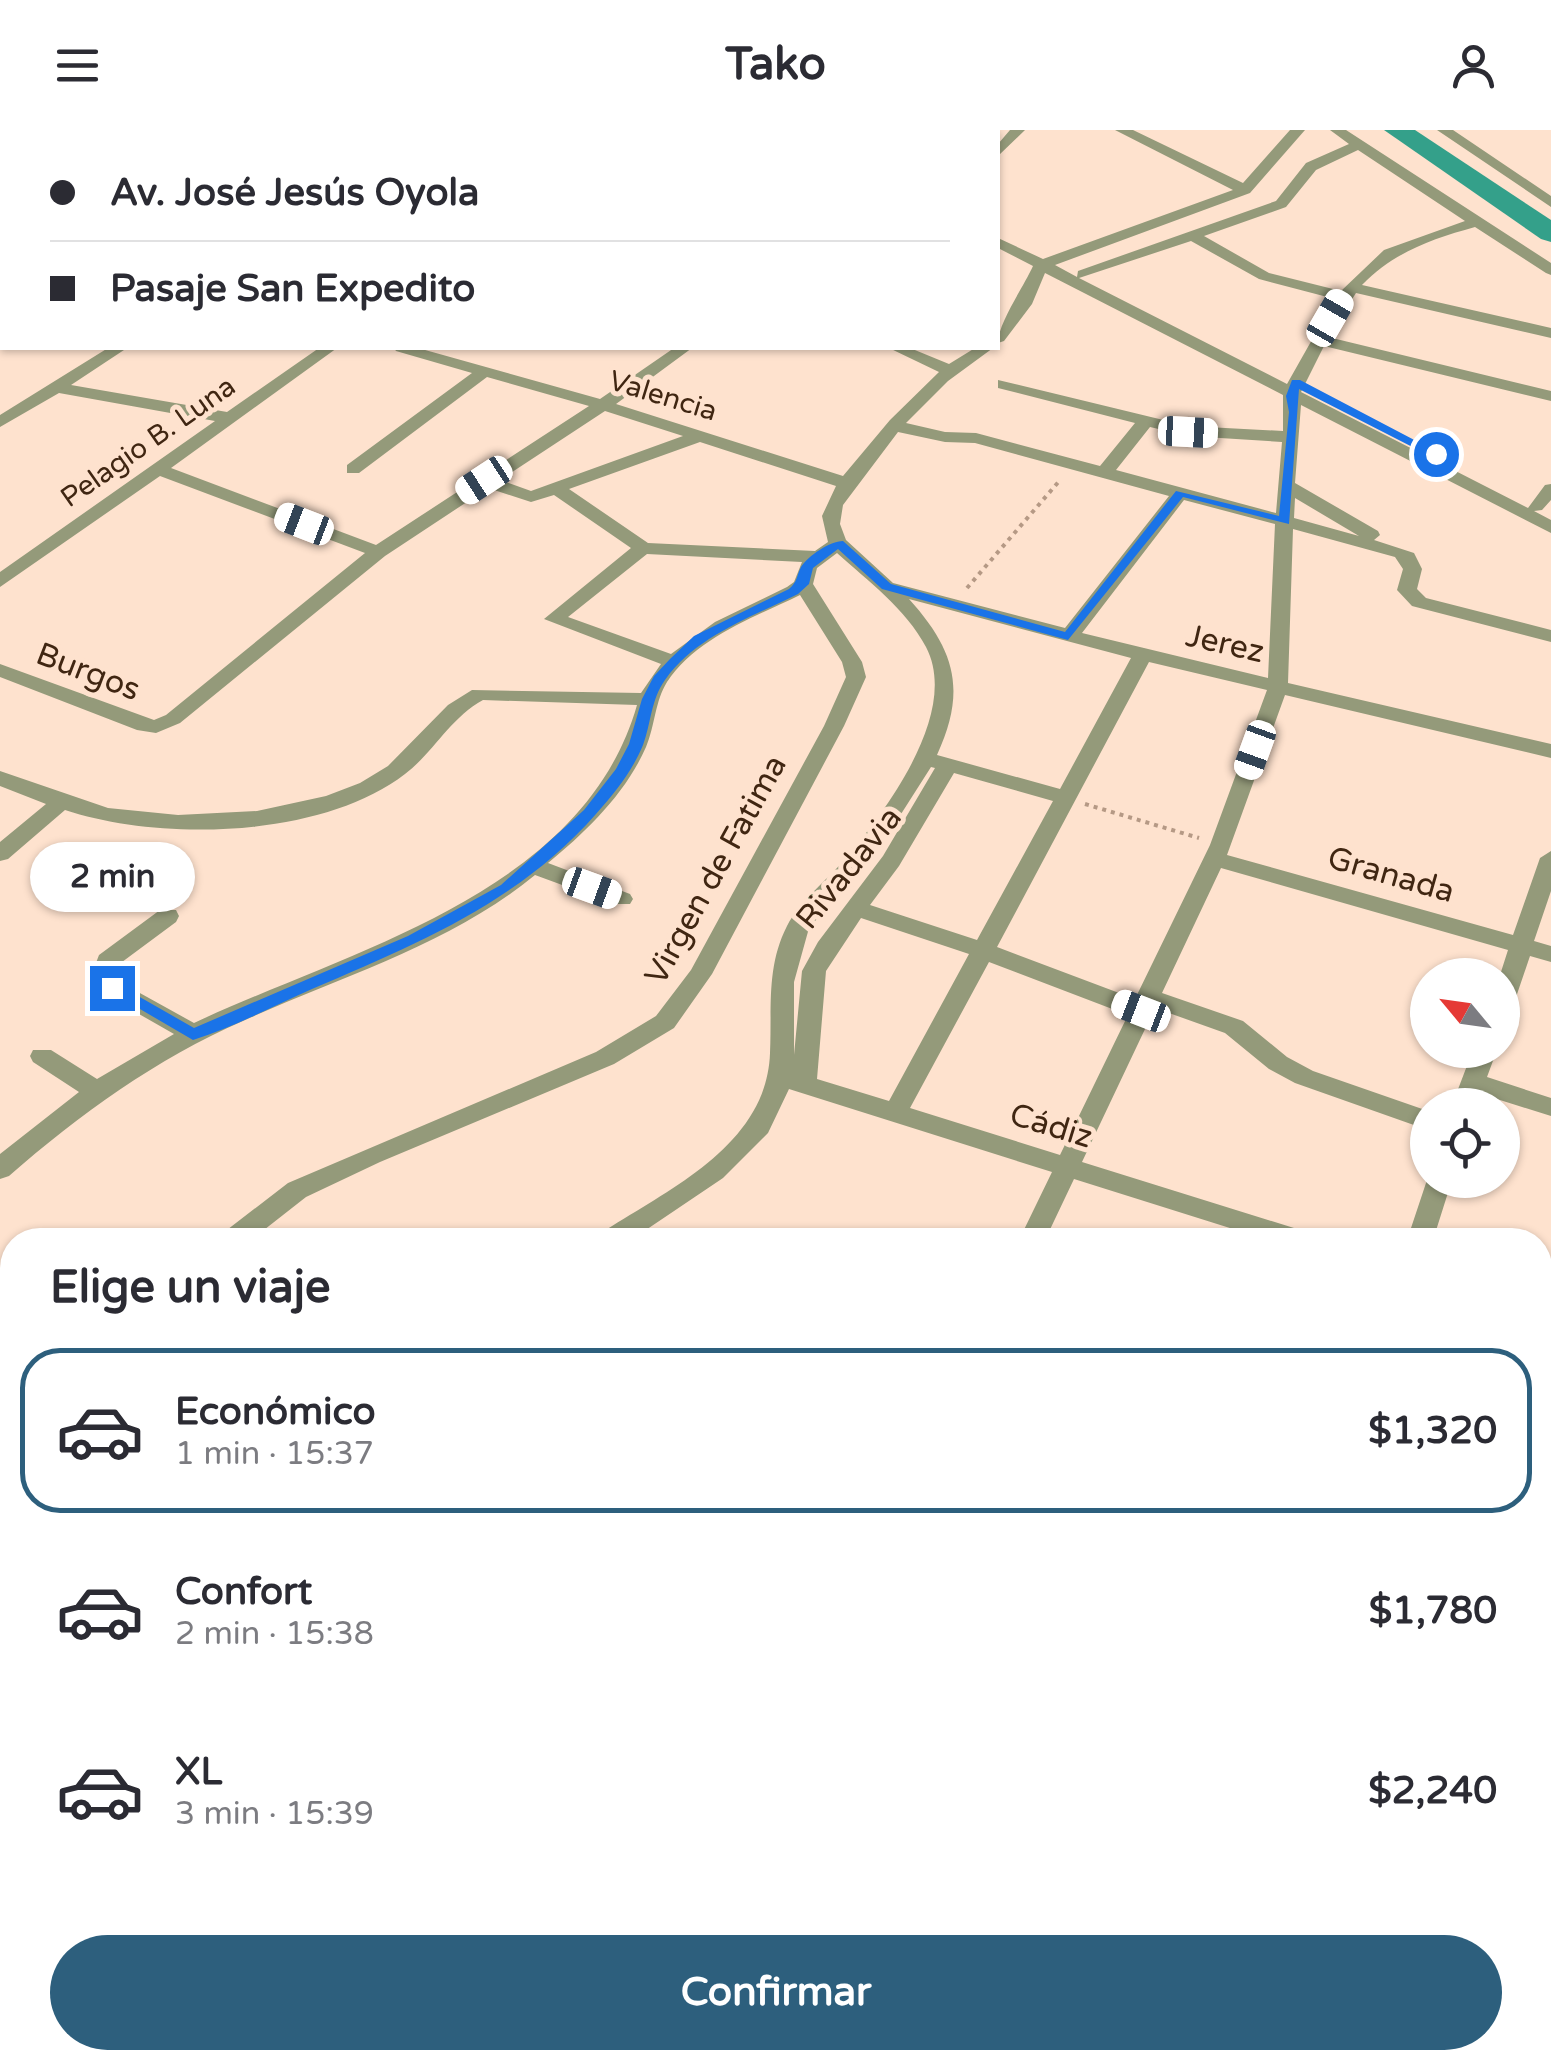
<!DOCTYPE html>
<html lang="es">
<meta charset="utf-8">
<style>
body{margin:0;font-family:"Varela Round",sans-serif;background:#f7f7f7;color:#2b2b33;height:100vh;display:flex;flex-direction:column;font-size:38px;white-space:nowrap}
*{box-sizing:border-box;margin:0}
p{font-size:32px;color:#7c7c81}
.icon{flex:none;width:55px;height:55px;fill:none;stroke:currentColor;stroke-width:2;stroke-linecap:round;stroke-linejoin:round}
.map{position:relative;flex:1;overflow:hidden}
.panel{position:absolute;left:0px;top:1098px;width:1552px;height:842px;display:flex;flex-direction:column;background:#fff;border-radius:40px 40px 0 0;box-shadow:0 2px 8px #0004}
.panel>*{flex:none}
.hud{position:absolute;left:0px;top:0px;width:1000px;height:220px;box-shadow:0 2px 8px #0004;display:grid;align-content:center;height:220px;padding:0 50px;background:#fff}
.needle{width:65px;rotate:299deg}
.controls{position:absolute;left:1410px;top:828px;display:grid;gap:20px}
.controls a{display:grid;place-items:center;width:110px;height:110px;border-radius:50%;background:#fff;box-shadow:0 2px 8px #0004;font-size:50px}
.end{position:absolute;width:45px;height:45px;margin:-22px;border:12px solid #1a73e8;background:#fff;box-shadow:0 0 0 5px #fff}
.from{border-radius:50%}
.bubble{position:absolute;height:70px;border-radius:35px;background:#fff;box-shadow:0 2px 8px #0004;font-size:32px;font-weight:700;line-height:70px;text-align:center}
.car{position:absolute;width:30px;height:60px;margin:-30px -15px;border-radius:12px;box-shadow:0 0 8px 2px #0007;background:linear-gradient(#fff 24%,#345 0 40%,#fff 0 76%,#345 0 86%,#fff 0)}
.hud b{display:flex;align-items:center;gap:35px;height:95px;font-size:38px}
.hud b+b{border-top:2px solid #e1e1e2}
.hud i{width:25px;height:25px;background:#2b2b33}
ul{padding:0;list-style:none}
li{display:flex;align-items:center;gap:30px;height:165px;margin:0 20px 15px;padding:0 30px;border:5px solid transparent;border-radius:40px}
li div{flex:1}
li b{display:block;font-size:38px}
li em{font-style:normal;font-weight:700}
li.current{border-color:#2d5f7d}
li>.icon{width:90px;height:90px;stroke-width:1.5}
h2{padding:0 50px;font-size:45px;line-height:120px}
.action{display:flex;gap:20px;margin-top:auto;padding:20px 50px}
.action a{flex:1;height:115px;border-radius:60px;background:#2d5f7d;color:#fff;font-size:40px;font-weight:700;line-height:115px;text-align:center}
header{display:flex;justify-content:space-between;align-items:center;height:130px;padding:0 50px;background:#fff;font-size:45px;font-weight:700}
.map>svg:first-child{display:block}
</style>
<header><svg class="icon" aria-label="menu" viewBox="0 0 24 24"><path d="M4 6h16M4 12h16M4 18h16"/></svg>Tako<svg class="icon" aria-label="person" viewBox="0 0 24 24"><circle cx="12" cy="8" r="4"/><path d="M4 21q1-7 8-7t8 7"/></svg></header>
<div class="map">
<svg width="1551" height="1938" viewBox="0 0 1551 1938">
<rect width="100%" height="100%" fill="#fee2ce"/>
<g fill="none" stroke-linecap="round" stroke-linejoin="round">
<path stroke="#34a08a" stroke-width="28" d="M161 2 170 0"/>
<path fill="#34a08a" fill-rule="evenodd" d="M1384 0H1415L1551 90V112L1541 109Z"/>
<path stroke="#b59985" stroke-width="4" stroke-dasharray="4 5" stroke-linecap="butt" d="M967 458 1061 349
M1085 674 1199 708"/>
<path fill="#949a7a" fill-rule="evenodd" d="M33 0H52L53 2H35Z
M1010 0H1025L998 26V14Z
M1115 0H1133L1243 53 1290 0H1305L1250 63 1055 135 1077 147 1078 141 1276 71 1306 33 1349 14 1330 0H1346L1551 133V145L1546 143 1475 97C1432 109 1394 122 1362 155L1551 198V208L1356 163 1328 207 1551 261V271L1324 216 1301 262 1528 378 1545 355 1551 354V370L1542 380 1534 381 1551 390V403L1301 275 1295 353 1378 401 1380 405 1374 410 1414 423 1422 439 1417 459 1426 468 1551 500V512L1412 476 1397 460 1403 439 1395 427 1293 399 1288 553 1551 614V628L1285 565 1227 725 1513 805 1540 728 1551 721V761L1534 811 1551 816V832L1530 826 1514 873 1502 881 1500 845 1508 820 1221 738 1162 863 1243 891 1287 927 1313 941 1428 981V1000L1295 953 1269 939 1225 903 1155 878 1082 1032 1310 1103 1314 1110H1268L1074 1049 1045 1110H1019L1052 1042 789 959 768 1003 723 1048 631 1110H597L601 1103C669 1059 767 1015 770 923 772 878 766 837 787 796 800 771 828 749 847 727 887 679 960 582 926 517 906 479 868 451 837 423L817 438 813 454 862 532 866 547 844 596 712 844 674 898 614 934 380 1032 306 1067 251 1110H219L223 1103 288 1053 596 922 656 886 691 840 824 596 846 547 842 532 800 465C755 487 696 508 667 552 655 571 655 596 646 617 626 663 586 702 548 733L630 764 633 769 630 774H614L535 745C450 815 342 846 243 891 156 929 80 984 9 1046L0 1049V1024L79 962 33 932 30 926 33 920H51L97 949 174 904 104 864 91 846 99 825 160 780H176L179 786 176 792 118 835 115 845 120 852 194 893C351 819 583 764 637 575L483 570C450 588 434 622 405 644 322 708 161 712 65 680L8 729 0 731V712L46 674 0 656V641L108 678 178 685 257 681 326 666 360 653 388 636 448 575 472 560 641 563 661 534 544 489 631 418 554 365 531 372 488 358 385 426 180 593 156 603 137 600 0 547V534L154 590 166 585 365 423 160 346 0 457V442L215 291 59 263 0 297V285L108 218H127L71 255 227 282 319 218H337L171 338 376 415 589 276 487 247 359 343H347V335L472 243 396 221 394 218H418L600 269 674 218H692L616 274 843 346 890 290 939 242 889 218H910L949 234 975 218H993L948 251 906 293 945 302 976 303 1100 336 1135 293 998 258V250L1188 296 1283 301V265L1045 143 1032 174 1004 211 998 213C998 193 1023 158 1033 136L998 118V108L1043 129 1233 60ZM1358 20 1465 91 1384 120 1341 161 1269 143 1204 106 1286 77 1316 40ZM1191 111 1259 149 1335 169 1287 254 1079 148ZM605 281 683 306 531 361 500 350ZM1150 297 1188 306 1282 312 1276 383 1116 340ZM898 302 945 312 975 313 1169 366 1065 498 893 453 846 410 840 394 843 375ZM700 312 836 356 822 386 828 412 815 421 648 413 569 359ZM1295 368 1359 406 1294 388ZM1184 370 1275 394 1268 548 1082 503ZM647 424 802 432 794 452 787 457 715 492 671 524 568 487ZM909 469 1131 528 1060 659 937 625C967 560 955 520 909 469ZM1149 532 1267 560 1210 715 1135 869 997 817ZM931 637 935 638 883 726 818 812 802 841 794 925V852L809 798 880 717ZM954 643 1053 671 977 810 870 775 899 736ZM861 788 969 824 889 971 817 949 826 841ZM989 832 1128 885 1060 1025 910 978Z
M1437 0H1453L1551 66V77Z
M0 95 2 96V104L0 105Z
M2 148V159L0 160V149Z
M1473 920H1497L1487 947 1551 968V986L1481 964 1478 975H1452Z
M1428 1047 1452 1050 1433 1110H1407Z
M1540 1173 1551 1176V1198L1540 1195Z
M0 1223 12 1228V1255L0 1250Z
M0 1259 12 1264V1292L0 1287Z
M1540 1358 1551 1362V1388L1540 1384Z
M12 1524V1564L0 1570V1530Z
M1540 1568 1551 1572V1602L1540 1598Z
M14 1928H51L47 1938H10Z
M506 1928H542L538 1938H502Z
M634 1928H670L666 1938H630Z
M1019 1928H1074L1078 1938H1023Z
M1191 1928H1227L1224 1938H1188Z"/>
</g>
<path fill="#1a73e8" d="M1292 250H1300L1441 324 1432 327 1299 259 1289 394 1183 367 1068 510 882 459 838 419 813 438 809 454 798 464C752 487 696 506 665 550 651 569 651 594 643 615 633 640 614 664 596 684 519 772 417 814 312 859 273 876 234 897 193 910L104 858 107 854H117L194 898 408 806 501 755 584 680 616 639 629 614 642 569 654 546 670 529 694 506 789 459C798 451 796 447 801 437 808 426 830 411 843 411L891 454 1065 502 1176 361 1279 386 1289 282 1286 266Z"/>
<g text-anchor="middle" dominant-baseline="central" stroke-width="10" stroke-linejoin="round" paint-order="stroke">
<g font-size="28" fill="#402612" stroke="#fee2ce">
<text transform="translate(663 266) rotate(17)">Valencia</text>
<text transform="translate(148 312) rotate(-35)">Pelagio B. Luna</text>
</g>
<g font-size="32" fill="#402612" stroke="#fee2ce">
<text transform="translate(1225 514) rotate(13)">Jerez</text>
<text transform="translate(88 542) rotate(21)">Burgos</text>
<text transform="translate(849 738) rotate(-51)">Rivadavia</text>
<text transform="translate(716 740) rotate(-61)">Virgen de Fatima</text>
<text transform="translate(1391 745) rotate(16)">Granada</text>
<text transform="translate(1051 996) rotate(17)">Cádiz</text>
</g>
</g>
</svg>
<div class="controls">
<a><svg class="needle" viewBox="-14 -14 28 28"><path d="M0-13l5 13h-10z" fill="#e53935"/><path d="M0 13l5-13h-10z" fill="#7c7c81"/></svg></a>
<a><svg class="icon" aria-label="locate" viewBox="0 0 24 24"><circle cx="12" cy="12" r="6"/><path d="M12 2v4M12 18v4M2 12h4M18 12h4"/></svg></a>
</div>
<i class="end from" style="left:1436px;top:324px"></i>
<i class="end" style="left:112px;top:858px"></i>
<div class="bubble" style="left:30px;top:712px;width:165px">2 min</div>
<i class="car" style="left:1330px;top:188px;rotate:30deg"></i>
<i class="car" style="left:1188px;top:302px;rotate:93deg"></i>
<i class="car" style="left:484px;top:350px;rotate:237deg"></i>
<i class="car" style="left:304px;top:394px;rotate:291deg"></i>
<i class="car" style="left:1255px;top:620px;rotate:200deg"></i>
<i class="car" style="left:592px;top:758px;rotate:110deg"></i>
<i class="car" style="left:1141px;top:881px;rotate:291deg"></i>
<div class="hud">
<b><i class="from"></i>Av. José Jesús Oyola</b>
<b><i></i>Pasaje San Expedito</b>
</div>
<section class="panel">
<h2>Elige un viaje</h2>
<ul>
<li class="current"><svg class="icon" aria-label="car" viewBox="0 0 24 24"><path d="M5 17H2v-5l4-1 3-4h7l3 4 3 1v5h-3M9 17h6M6 11h13"/><circle cx="7" cy="17" r="2"/><circle cx="17" cy="17" r="2"/></svg><div><b>Económico</b><p>1 min · 15:37</p></div><em>$1,320</em></li>
<li><svg class="icon" aria-label="car" viewBox="0 0 24 24"><path d="M5 17H2v-5l4-1 3-4h7l3 4 3 1v5h-3M9 17h6M6 11h13"/><circle cx="7" cy="17" r="2"/><circle cx="17" cy="17" r="2"/></svg><div><b>Confort</b><p>2 min · 15:38</p></div><em>$1,780</em></li>
<li><svg class="icon" aria-label="car" viewBox="0 0 24 24"><path d="M5 17H2v-5l4-1 3-4h7l3 4 3 1v5h-3M9 17h6M6 11h13"/><circle cx="7" cy="17" r="2"/><circle cx="17" cy="17" r="2"/></svg><div><b>XL</b><p>3 min · 15:39</p></div><em>$2,240</em></li>
</ul>
<div class="action"><a>Confirmar</a></div>
</section>
</div>
